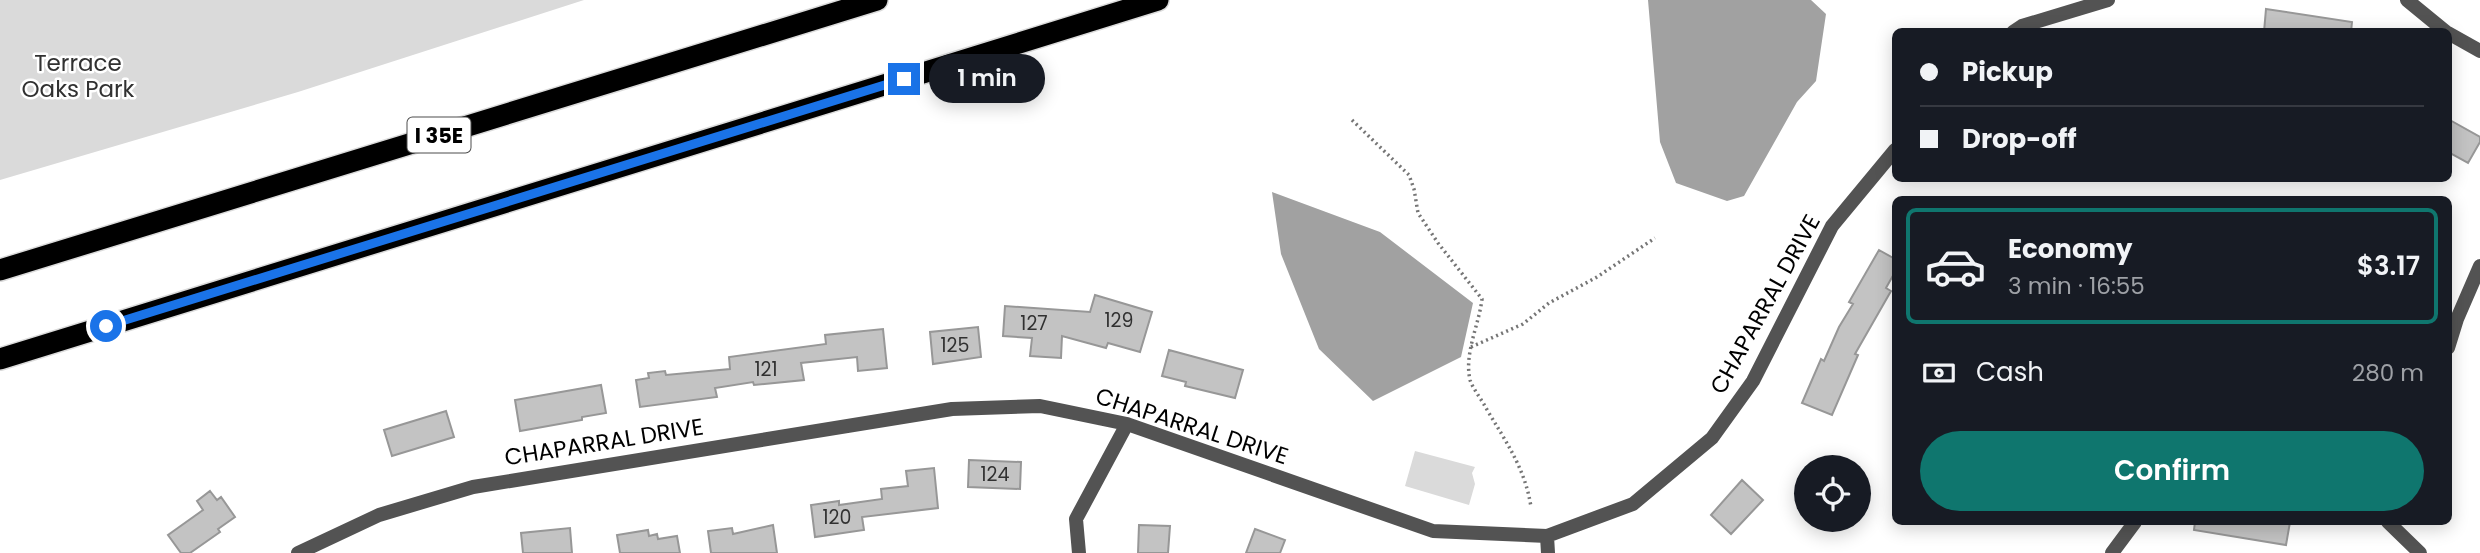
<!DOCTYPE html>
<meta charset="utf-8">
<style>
body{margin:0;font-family:Poppins,sans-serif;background:#242831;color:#f1f3f6;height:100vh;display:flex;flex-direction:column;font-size:26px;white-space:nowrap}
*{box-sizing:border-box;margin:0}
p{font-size:23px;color:#9ea1a6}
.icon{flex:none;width:38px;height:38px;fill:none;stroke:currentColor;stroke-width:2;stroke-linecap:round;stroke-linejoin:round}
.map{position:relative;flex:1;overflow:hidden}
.panel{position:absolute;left:1892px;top:196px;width:560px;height:329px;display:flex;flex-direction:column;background:#171b24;border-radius:10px;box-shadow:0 4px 18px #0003}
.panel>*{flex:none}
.banner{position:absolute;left:1892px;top:28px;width:560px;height:154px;border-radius:10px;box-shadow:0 4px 18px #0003;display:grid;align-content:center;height:154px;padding:0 28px;background:#171b24}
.controls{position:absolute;left:1794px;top:455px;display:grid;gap:14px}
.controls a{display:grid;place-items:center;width:77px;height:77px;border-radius:50%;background:#171b24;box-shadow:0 4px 18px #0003;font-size:35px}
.end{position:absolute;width:32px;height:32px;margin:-16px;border:9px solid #1a73e8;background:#fff;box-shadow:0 0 0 4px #fff}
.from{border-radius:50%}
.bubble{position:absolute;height:49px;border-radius:24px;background:#171b24;box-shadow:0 4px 18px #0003;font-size:23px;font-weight:600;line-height:49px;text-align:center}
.banner b{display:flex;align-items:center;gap:24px;height:66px;font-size:26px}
.banner b+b{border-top:2px solid #363941}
.banner i{width:18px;height:18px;background:#f1f3f6}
ul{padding:12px 0 0;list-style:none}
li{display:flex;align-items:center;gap:21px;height:116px;margin:0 14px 10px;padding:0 14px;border:4px solid transparent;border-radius:10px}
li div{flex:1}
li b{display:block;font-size:26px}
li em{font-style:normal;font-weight:600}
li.current{border-color:#0f766e}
li>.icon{width:63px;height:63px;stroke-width:1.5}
.pay{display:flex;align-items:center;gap:18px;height:77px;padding:0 28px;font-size:26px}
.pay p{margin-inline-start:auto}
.action{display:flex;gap:14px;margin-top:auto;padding:14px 28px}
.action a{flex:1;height:80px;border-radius:42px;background:#0f766e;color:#fff;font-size:28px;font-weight:600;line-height:80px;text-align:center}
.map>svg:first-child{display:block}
</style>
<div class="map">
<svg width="2480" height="553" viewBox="0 0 2480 553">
<rect width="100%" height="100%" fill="#fff"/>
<path fill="#dadada" d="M0 0H584L298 92 0 180Z
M1415 451 1475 467 1472 473 1475 484 1469 505 1405 486Z"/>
<path fill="#a1a1a1" d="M1648 0H1811L1826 14 1816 81 1797 102 1744 196 1727 201 1676 183 1660 142Z
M1272 192 1380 232 1473 303 1461 357 1373 401 1319 349 1281 254Z"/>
<path fill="#c3c3c3" stroke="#979797" stroke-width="2" d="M2266 9 2352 22 2351 32H2264Z
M2448 119 2480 137V142L2468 163 2448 152Z
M1879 250 1895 259V272L1886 288 1891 291 1855 354 1858 355 1832 415 1802 403 1821 359 1824 361 1839 327 1853 304 1849 302Z
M1095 295 1152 312 1140 352 1108 343 1106 348 1062 336 1061 358 1030 356 1032 338 1003 336 1005 306 1090 312Z
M978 327 981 357 933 364 930 332Z
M883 329 887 368 858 371 857 357 801 363 804 380 754 385 753 382 715 388 717 397 640 407 636 380 649 378 648 373 665 371 666 375 730 369 729 357 826 344 825 335Z
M1169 350 1243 370 1235 398 1185 386 1186 382 1162 376Z
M601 385 606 413 582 417V420L520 431 515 400Z
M446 411 454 437 392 456 384 430Z
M969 460 1021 462 1020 489 968 487Z
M934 468 938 508 862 517 864 530 815 537 811 505 839 501V505L882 499 881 489 908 486 906 471Z
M1742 480 1763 500 1731 534 1711 515Z
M210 491 217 500 221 497 235 517 218 529 220 532 190 553H181L168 535 203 510 197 501Z
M2195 522H2290L2286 545 2194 530Z
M773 525 777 553H711L708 531 732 528 733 534Z
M1139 525 1170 526 1168 553H1138Z
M570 528 572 553H523L521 533Z
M1255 529 1285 540 1280 553H1246Z
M648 530 649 536 657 534 658 539 677 536 680 553H620L617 535Z"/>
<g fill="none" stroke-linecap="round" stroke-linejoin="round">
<defs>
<path id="highway" d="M0 270 877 0
M0 359 1158 0"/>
</defs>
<use href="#highway" stroke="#dbdbdb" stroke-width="24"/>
<path stroke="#757575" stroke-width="3.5" stroke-dasharray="2 3.5" stroke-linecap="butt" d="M1352 120 1409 175 1414 189 1418 213 1438 243 1482 299C1479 325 1464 353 1470 380 1473 389 1482 400 1486 408 1506 442 1525 468 1531 507
M1471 347 1523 324 1549 303 1597 277 1655 238"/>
<path stroke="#535353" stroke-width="14" d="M2407 0 2446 32
M2013 32 2022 26 2108 0
M2448 33 2480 51
M2448 348 2457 319 2480 266
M2388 522 2420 553
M1547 536 1548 553
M298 553 379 515 473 487 952 409 1040 406 1127 424 1433 531 1547 536 1633 504 1712 438 1753 381 1832 226 1895 150
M1079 553 1076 519 1127 424
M2112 553 2135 522"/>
<use href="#highway" stroke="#000" stroke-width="21"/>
</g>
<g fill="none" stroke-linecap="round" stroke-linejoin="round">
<path stroke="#1a73e8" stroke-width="9" d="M106 326 904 79"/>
</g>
<g text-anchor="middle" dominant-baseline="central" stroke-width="5" stroke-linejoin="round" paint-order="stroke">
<g font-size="19" fill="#313131">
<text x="1119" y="320">129</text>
<text x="1034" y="323">127</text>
<text x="955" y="345">125</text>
<text x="766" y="369">121</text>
<text x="995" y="474">124</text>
<text x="837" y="517">120</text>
</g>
<rect fill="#fff" stroke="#4c4c4c" stroke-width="2" x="407.5" y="117.5" width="63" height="35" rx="5"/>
<g font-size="21" font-weight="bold" fill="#000">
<text x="439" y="135">I 35E</text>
</g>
<g font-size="23" fill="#313131" stroke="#fff">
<text x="78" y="63">Terrace<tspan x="78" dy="26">Oaks Park</tspan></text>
</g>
<g font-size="23" fill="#000" stroke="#fff">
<text transform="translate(1765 304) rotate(-61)">CHAPARRAL DRIVE</text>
<text transform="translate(1192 426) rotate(18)">CHAPARRAL DRIVE</text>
<text transform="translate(604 442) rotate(-9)">CHAPARRAL DRIVE</text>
</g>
</g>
</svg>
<div class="controls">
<a><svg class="icon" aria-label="locate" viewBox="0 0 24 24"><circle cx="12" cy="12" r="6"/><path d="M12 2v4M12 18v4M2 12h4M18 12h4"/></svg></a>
</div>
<i class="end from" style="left:106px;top:326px"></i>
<i class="end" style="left:904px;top:79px"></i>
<div class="bubble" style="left:929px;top:54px;width:116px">1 min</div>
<div class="banner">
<b><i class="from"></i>Pickup</b>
<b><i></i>Drop-off</b>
</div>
<section class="panel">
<ul>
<li class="current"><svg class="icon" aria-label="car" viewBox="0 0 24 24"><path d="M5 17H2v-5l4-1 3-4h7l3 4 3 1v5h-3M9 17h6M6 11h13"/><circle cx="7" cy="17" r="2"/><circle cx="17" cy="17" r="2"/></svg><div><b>Economy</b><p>3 min · 16:55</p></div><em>$3.17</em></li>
</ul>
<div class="pay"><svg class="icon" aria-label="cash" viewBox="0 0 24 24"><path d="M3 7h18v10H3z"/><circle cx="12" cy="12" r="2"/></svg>Cash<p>280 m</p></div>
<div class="action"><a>Confirm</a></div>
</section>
</div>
